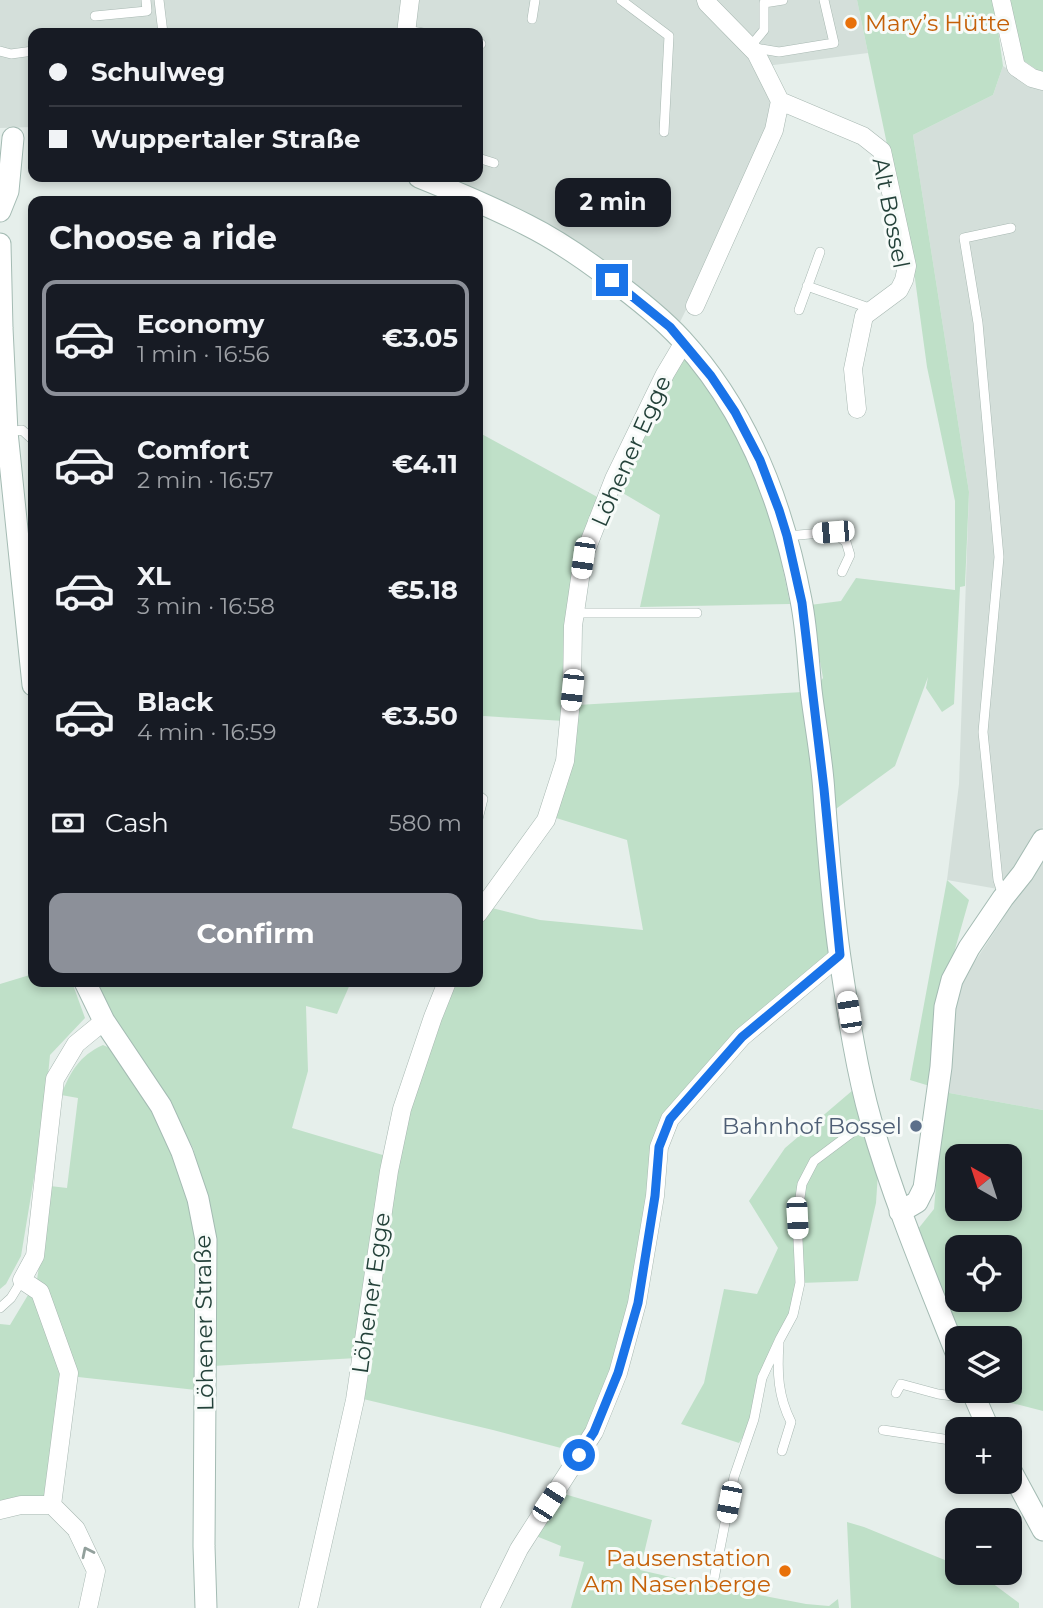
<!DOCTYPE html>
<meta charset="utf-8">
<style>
body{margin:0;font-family:Montserrat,sans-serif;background:#242831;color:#f1f3f6;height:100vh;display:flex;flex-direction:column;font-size:26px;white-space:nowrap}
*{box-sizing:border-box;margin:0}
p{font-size:23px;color:#9ea1a6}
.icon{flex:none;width:38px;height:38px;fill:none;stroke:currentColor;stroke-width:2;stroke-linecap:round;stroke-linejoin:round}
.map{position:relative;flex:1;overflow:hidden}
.drawer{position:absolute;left:28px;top:196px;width:455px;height:791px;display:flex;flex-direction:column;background:#171b24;border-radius:14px;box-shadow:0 4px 10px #0003}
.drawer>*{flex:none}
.hud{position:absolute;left:28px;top:28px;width:455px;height:154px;border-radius:14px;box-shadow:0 4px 10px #0003;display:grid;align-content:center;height:154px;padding:0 21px;background:#171b24}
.needle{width:46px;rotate:321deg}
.buttons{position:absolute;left:945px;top:1144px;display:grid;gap:14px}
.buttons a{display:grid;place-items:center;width:77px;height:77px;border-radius:14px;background:#171b24;box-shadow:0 4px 10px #0003;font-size:35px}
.end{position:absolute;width:32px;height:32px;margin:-16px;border:9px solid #1a73e8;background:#fff;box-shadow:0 0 0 4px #fff}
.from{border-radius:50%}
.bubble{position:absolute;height:49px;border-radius:14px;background:#171b24;box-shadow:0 4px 10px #0003;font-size:23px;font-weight:700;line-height:49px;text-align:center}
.car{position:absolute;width:21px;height:42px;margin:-21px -10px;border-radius:9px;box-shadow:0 0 5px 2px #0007;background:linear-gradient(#fff 24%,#345 0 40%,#fff 0 76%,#345 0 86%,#fff 0)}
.hud b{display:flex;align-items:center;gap:24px;height:66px;font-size:26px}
.hud b+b{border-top:2px solid #363941}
.hud i{width:18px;height:18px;background:#f1f3f6}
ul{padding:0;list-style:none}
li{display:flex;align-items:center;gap:21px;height:116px;margin:0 14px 10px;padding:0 7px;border:4px solid transparent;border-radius:14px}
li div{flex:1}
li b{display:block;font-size:26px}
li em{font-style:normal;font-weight:700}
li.on{border-color:#8c9099}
li>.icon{width:63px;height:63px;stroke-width:1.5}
h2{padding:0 21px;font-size:32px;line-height:84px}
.pay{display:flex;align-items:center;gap:18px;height:77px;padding:0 21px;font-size:26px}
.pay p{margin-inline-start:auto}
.action{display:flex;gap:14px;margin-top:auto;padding:14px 21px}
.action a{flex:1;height:80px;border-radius:14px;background:#8c9099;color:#fff;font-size:28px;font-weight:700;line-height:80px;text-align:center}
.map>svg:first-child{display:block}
</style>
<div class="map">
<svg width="1043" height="1608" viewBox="0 0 1043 1608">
<rect width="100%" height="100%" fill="#e6efeb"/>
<path fill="#d4dfda" d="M0 0H857L868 53 759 67 773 104 772 122 732 217 680 322 631 280 585 251 444 177H478V33H33V127L0 128Z
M1003 66 1027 82 1043 87V827L1009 891 947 880 959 784 969 492 913 135 993 95Z
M1043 852V1110L944 1092 958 987 999 925Z"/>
<path fill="#bfe0c8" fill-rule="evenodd" d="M857 0H994L1003 66 993 95 913 135 969 492 965 586 960 587 954 704 942 712 926 688 928 677 895 766 833 811 818 685 823 678 810 605 841 601 856 578 955 590V501L927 367 915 279Z
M1008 0H1043V74L1024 61 1009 7Z
M685 358 708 387 733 430 754 471 777 541 790 604 640 607 660 515 616 489 677 361Z
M478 432 601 499 564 721 484 716 478 718Z
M803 692 819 842 829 958 666 1118 615 1371 576 1452 493 1430 359 1398 395 1153 451 982H478V921L488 907 540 920 643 930 627 840 553 817 577 705Z
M947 880 969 900 946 981 933 1087 910 1080Z
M33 974V982H72L85 1018 50 1055 44 1117 21 1256 6 1284 0 1289V984Z
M92 982H351L337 1014 306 1006 308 1071 292 1128 386 1156 357 1358 213 1366 206 1198 193 1148 162 1089 116 1023Z
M103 1045 112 1049 155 1114 179 1169 197 1229 196 1390 60 1375 44 1496 0 1502V1324L10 1325 37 1280 50 1186 67 1188 78 1098 61 1095C71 1071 79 1056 103 1045Z
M853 1090 878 1173 876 1203 858 1281 800 1283 793 1315 762 1378 754 1419 739 1443 681 1424 704 1383 724 1289 757 1294 778 1248 749 1201 785 1148Z
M944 1092 1043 1110V1411L992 1398 983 1399 980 1391H1010V1339H960L918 1229 934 1209ZM957 1157H1010V1209H957ZM957 1248H1010V1300H957Z
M561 1493 652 1520 640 1570 701 1584 806 1604 829 1606 838 1599 839 1608H571L584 1562 559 1556 561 1546 531 1534Z
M847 1522 864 1527 957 1565V1573L980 1574 1019 1603V1608H851Z"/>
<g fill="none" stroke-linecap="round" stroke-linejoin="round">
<defs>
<path id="lane" d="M159 0 163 33
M621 0 669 36 664 132
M95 16 147 11 146 0
M532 19 535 0
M406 30 423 33
M478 44H481
M750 47 764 30V3L783 0
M755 48 779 52 834 43 824 0
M0 51 11 54 33 51
M478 158 494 163
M807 286 872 309
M799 310 820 252
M9 432 22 430 33 440
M787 536 833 532 846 542 850 555 842 572
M575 613H697
M478 795 483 799 478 819
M1003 896 998 880 983 732 999 557 978 323 964 238 1011 228
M0 1308 11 1298 22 1280
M779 1344C777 1373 778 1396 791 1422L782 1451
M896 1393 901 1384 938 1394 975 1399
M883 1430 957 1441
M714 1579 734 1477 754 1419 762 1378 780 1339 793 1315 800 1283 797 1218 802 1184 814 1161 870 1119"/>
<path id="street" d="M1001 0 1016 67 1032 78 1043 81
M406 33 410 0
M780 101 863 136 882 151 907 266 904 280 899 290 864 316 853 369 857 409
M695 306 774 130 780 101 756 53 707 3 706 0
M478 914 546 820 565 761 572 690 573 626 583 558 614 479 665 374 684 342
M52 1505 69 1373 40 1292 22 1280 35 1256 55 1079 76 1044 104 1021
M0 1510 21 1505H52L76 1529 96 1571 88 1608
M308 1608 355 1400 389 1171 402 1109 433 1017 447 982
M490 1608 519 1549 594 1432 618 1373 637 1303 655 1196 659 1147 670 1119 742 1037 840 955"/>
<path id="secondary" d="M419 177C456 192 492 207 527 225 555 239 583 258 608 277 634 296 660 316 682 340 748 412 783 505 801 600 807 630 808 660 811 690 815 724 822 758 824 793 828 848 832 903 840 958 848 1012 856 1068 871 1121 894 1201 926 1277 957 1355
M0 211 8 191 13 138
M0 244 2 328 7 432 33 685
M85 982 104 1021 161 1106 182 1152 198 1199 206 1240 204 1546 206 1608
M900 1212 917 1202 924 1188 941 1067 945 1007 952 980 969 948 1003 898 1023 873 1043 840
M972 1391 989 1430
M1010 1469 1043 1530"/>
</defs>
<use href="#lane" stroke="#a8b8b2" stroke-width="10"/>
<use href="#street" stroke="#a8b8b2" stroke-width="19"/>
<use href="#secondary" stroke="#a4bbb3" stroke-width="23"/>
<use href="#lane" stroke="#fff" stroke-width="9"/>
<use href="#street" stroke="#fff" stroke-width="18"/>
<use href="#secondary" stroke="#fff" stroke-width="21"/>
</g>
<defs><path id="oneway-chevron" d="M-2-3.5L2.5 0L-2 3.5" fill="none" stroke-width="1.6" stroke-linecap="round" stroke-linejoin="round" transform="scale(1.75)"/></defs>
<use stroke="#92a09c" href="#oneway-chevron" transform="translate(87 1552) rotate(-116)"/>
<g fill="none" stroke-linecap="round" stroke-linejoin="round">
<path stroke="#1a73e8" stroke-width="9" d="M579 1455 594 1432 618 1373 638 1303 655 1196 659 1147 670 1119 742 1037 840 955 824 789 802 603 787 536 779 510 760 460 735 412 711 376 670 327 612 280"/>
</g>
<g fill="#e8710a" stroke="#f7fbf9" stroke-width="2.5">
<circle cx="851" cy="23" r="7"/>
<circle cx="785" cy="1571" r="7"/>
</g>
<circle fill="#5c6f8a" stroke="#f7fbf9" stroke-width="2.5" cx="916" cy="1126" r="7"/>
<g text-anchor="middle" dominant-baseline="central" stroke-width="6" stroke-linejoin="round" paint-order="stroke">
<g font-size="23" fill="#c56008" stroke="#f7fbf9" text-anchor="start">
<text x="865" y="23">Mary’s Hütte</text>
<text x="771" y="1558" text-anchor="end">Pausenstation<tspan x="771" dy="26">Am Nasenberge</tspan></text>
</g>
<g font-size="23" fill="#24423a" stroke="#f7fbf9">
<text transform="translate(891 213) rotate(79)">Alt Bossel</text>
<text transform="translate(631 451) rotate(-66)">Löhener Egge</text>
<text transform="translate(371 1293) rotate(-82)">Löhener Egge</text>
<text transform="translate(204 1323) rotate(-91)">Löhener Straße</text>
</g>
<g font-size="23" fill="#4e5e75" stroke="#f7fbf9" text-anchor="end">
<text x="902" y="1126">Bahnhof Bossel</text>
</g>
</g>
</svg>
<div class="buttons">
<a><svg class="needle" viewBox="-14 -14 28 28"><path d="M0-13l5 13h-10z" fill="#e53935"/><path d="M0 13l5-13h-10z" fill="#9ea1a6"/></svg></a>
<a><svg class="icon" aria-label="locate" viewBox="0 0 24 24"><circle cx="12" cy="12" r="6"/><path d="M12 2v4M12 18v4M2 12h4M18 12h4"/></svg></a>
<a><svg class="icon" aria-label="layers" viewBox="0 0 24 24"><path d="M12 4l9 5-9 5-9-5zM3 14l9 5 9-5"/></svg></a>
<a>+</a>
<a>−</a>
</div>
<i class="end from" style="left:579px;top:1455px"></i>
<i class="end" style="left:612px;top:280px"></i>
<div class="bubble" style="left:555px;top:178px;width:116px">2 min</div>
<i class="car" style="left:833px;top:532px;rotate:265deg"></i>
<i class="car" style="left:583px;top:558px;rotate:188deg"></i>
<i class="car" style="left:572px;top:690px;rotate:186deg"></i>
<i class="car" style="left:849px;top:1012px;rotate:351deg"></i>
<i class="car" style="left:797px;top:1218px;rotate:177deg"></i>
<i class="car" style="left:549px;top:1502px;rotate:33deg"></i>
<i class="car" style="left:729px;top:1502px;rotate:191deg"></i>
<div class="hud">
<b><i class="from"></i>Schulweg</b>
<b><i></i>Wuppertaler Straße</b>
</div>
<section class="drawer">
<h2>Choose a ride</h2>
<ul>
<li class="on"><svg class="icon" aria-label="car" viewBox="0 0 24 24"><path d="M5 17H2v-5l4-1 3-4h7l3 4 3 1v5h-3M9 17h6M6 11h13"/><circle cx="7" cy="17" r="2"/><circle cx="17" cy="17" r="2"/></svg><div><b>Economy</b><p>1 min · 16:56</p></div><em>€3.05</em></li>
<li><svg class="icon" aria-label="car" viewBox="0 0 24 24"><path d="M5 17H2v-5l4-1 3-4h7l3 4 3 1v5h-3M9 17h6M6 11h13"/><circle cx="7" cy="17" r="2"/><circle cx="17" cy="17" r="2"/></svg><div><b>Comfort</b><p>2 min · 16:57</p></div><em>€4.11</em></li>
<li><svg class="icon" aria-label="car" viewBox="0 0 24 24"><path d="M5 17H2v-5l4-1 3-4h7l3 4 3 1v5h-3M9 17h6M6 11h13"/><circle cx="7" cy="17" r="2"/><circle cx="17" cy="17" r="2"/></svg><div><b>XL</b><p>3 min · 16:58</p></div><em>€5.18</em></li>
<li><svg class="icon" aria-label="car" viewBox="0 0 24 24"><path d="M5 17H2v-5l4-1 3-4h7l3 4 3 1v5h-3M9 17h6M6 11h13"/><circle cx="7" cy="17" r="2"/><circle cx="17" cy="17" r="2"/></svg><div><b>Black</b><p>4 min · 16:59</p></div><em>€3.50</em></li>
</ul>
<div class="pay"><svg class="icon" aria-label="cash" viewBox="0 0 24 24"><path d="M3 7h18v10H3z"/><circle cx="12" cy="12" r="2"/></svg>Cash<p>580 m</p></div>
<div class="action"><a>Confirm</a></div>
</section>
</div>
